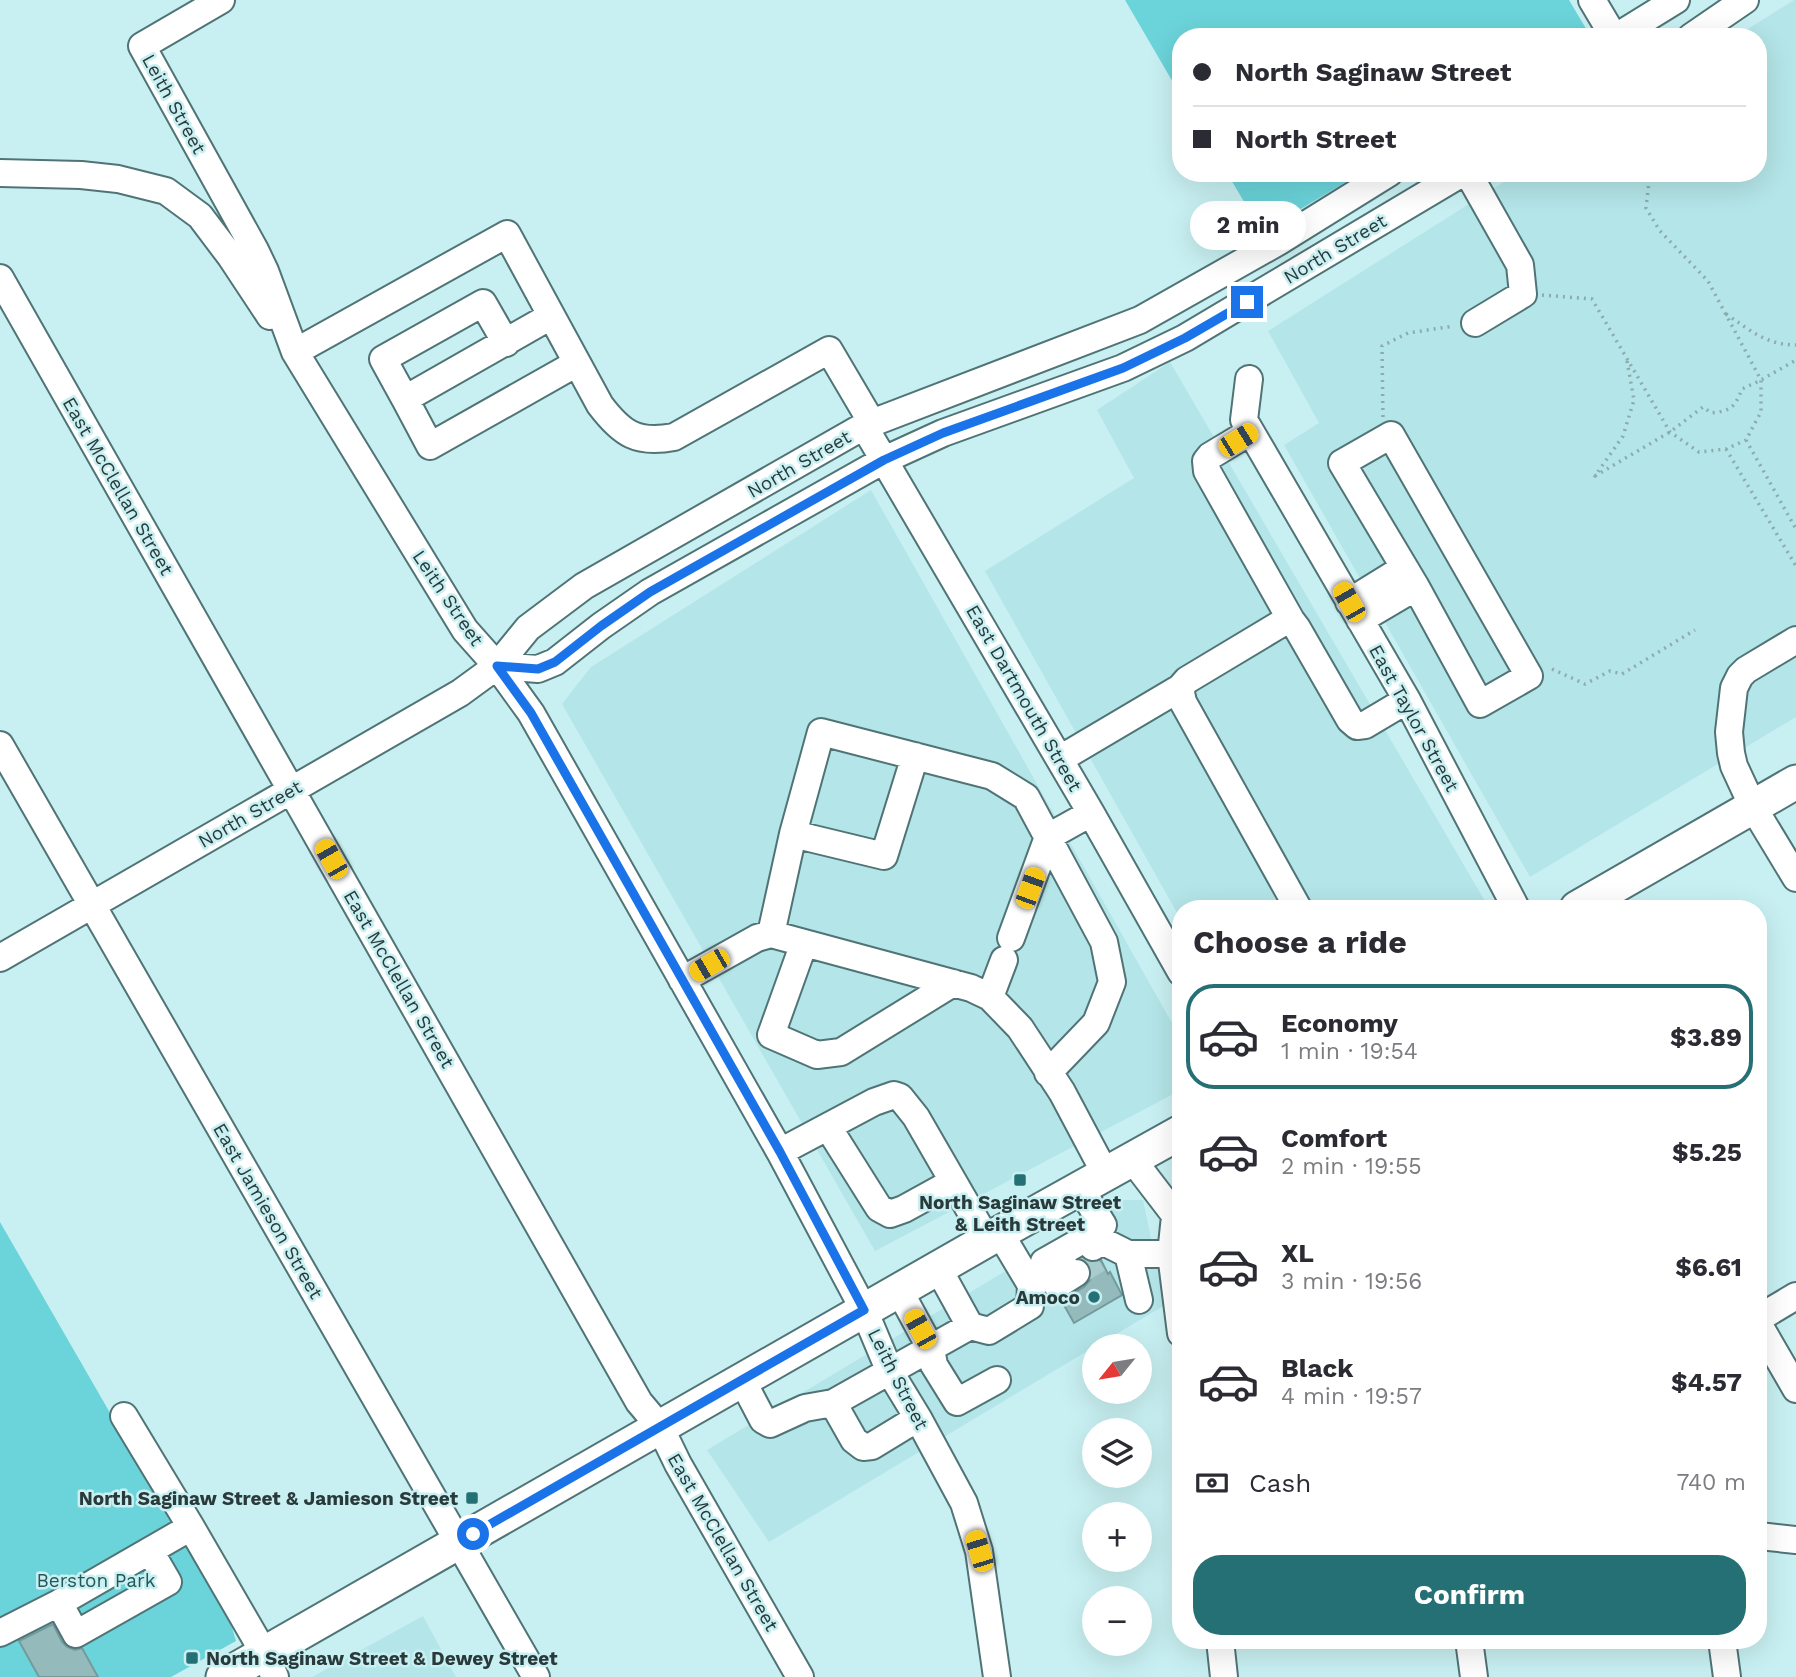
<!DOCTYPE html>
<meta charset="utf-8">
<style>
body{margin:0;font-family:"Work Sans",sans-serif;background:#f7f7f7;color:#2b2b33;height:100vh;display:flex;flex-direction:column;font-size:26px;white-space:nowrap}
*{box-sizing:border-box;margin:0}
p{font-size:23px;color:#7c7c81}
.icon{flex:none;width:38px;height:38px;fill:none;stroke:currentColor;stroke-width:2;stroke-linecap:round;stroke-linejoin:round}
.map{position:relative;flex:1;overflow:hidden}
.drawer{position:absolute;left:1172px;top:900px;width:595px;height:749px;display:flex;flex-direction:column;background:#fff;border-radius:28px;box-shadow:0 7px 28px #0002}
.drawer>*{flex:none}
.hud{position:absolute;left:1172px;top:28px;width:595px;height:154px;border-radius:28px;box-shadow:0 7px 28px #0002;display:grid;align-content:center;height:154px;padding:0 21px;background:#fff}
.needle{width:46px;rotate:240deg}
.controls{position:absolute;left:1082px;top:1334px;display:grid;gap:14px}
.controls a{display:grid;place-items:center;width:70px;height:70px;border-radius:50%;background:#fff;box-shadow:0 7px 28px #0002;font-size:35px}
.end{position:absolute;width:32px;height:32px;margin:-16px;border:9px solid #1a73e8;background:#fff;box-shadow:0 0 0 4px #fff}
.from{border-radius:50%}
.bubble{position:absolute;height:49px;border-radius:24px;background:#fff;box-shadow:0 7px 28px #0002;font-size:23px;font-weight:700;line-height:49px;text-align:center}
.car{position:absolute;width:21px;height:42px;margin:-21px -10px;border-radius:9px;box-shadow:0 0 5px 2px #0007;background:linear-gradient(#f5c518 24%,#345 0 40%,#f5c518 0 76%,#345 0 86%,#f5c518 0)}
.hud b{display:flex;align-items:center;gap:24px;height:66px;font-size:26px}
.hud b+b{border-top:2px solid #e1e1e2}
.hud i{width:18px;height:18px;background:#2b2b33}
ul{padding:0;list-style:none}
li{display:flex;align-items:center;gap:21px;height:105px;margin:0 14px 10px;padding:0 7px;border:4px solid transparent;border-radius:28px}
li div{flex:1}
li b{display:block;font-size:26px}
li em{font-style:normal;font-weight:700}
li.on{border-color:#257074}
li>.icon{width:63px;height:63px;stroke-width:1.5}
h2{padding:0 21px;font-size:32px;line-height:84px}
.pay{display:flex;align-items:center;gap:18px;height:77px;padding:0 21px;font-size:26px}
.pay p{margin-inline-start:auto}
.button{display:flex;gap:14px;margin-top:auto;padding:14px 21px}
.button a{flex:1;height:80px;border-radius:28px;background:#257074;color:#fff;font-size:28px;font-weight:700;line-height:80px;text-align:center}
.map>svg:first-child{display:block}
</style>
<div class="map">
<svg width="1796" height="1677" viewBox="0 0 1796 1677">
<rect width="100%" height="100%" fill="#c8f0f2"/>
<path fill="#b4e5e8" d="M1794 0H1796V717L1530 877 1284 445 1319 423 1268 331 1518 173H1759V37H1735Z
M1170 362 1489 908H1181V920L985 571 1134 478 1097 410Z
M871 490 1181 1039V1090L875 1251 562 704 591 667Z
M1124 1200H1143L1165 1305 1096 1346H1094V1347L769 1542 707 1450Z
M423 1616 456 1677H312Z"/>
<path fill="#6bd4da" d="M1125 0H1569L1591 37H1181V96Z
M1227 173H1361L1262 232Z
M0 1222 230 1621 236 1641 171 1677H0Z"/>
<path fill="#94babc" stroke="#759a9c" stroke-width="2" d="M1083 1258 1087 1261 1093 1263 1101 1260 1108 1274 1110 1272 1122 1295 1074 1323 1061 1300 1084 1287 1090 1280 1092 1272 1090 1265Z
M53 1624 62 1642 67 1647 75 1650 82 1648 98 1677H39L19 1641Z"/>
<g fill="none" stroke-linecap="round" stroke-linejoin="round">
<path stroke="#a8cccd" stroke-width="26" stroke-dasharray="26 13" stroke-linecap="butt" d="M1076 1273 1100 1258"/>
<defs>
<path id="minor" d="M221 0 142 46 255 250 265 271 295 352 465 630 497 666 531 713 780 1152 864 1310 890 1372 918 1418 964 1503 979 1551 997 1677
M1592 0 1614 37
M1616 37 1676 0
M1691 37 1745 0
M0 173 81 175 118 179 166 191 200 216 231 257 270 316
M1468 173 1520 265 1523 294 1475 323
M0 278 639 1402 660 1427 678 1464 800 1677
M551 316 405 399 430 446 577 363
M295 352 507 234 600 405C622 434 637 444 674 437L829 350 872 423
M1249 379 1244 420 1407 700 1516 908
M405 399 383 359 483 303 506 343
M864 426 1091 813 1181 972
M1250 432 1210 456 1206 461 1207 471 1291 620 1282 623 1187 680 1180 688 1183 702 1298 908
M1391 435 1529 676 1480 704 1416 587 1342 463Z
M1349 602 1404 568
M1291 620 1297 628 1350 720 1357 726 1365 725 1407 700
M1360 620 1416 587
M1796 640 1746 670 1740 676 1734 688 1729 732 1731 753 1734 766 1753 807 1796 878
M497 666 538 669 555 662 601 626 650 592 884 460 943 433 1123 368 1185 338 1462 173
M0 745 536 1677
M1060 759 1180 688
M793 834 884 856 915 756
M771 934 793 834 821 732 992 776 1026 797 1104 942 1112 982 1096 1023 1048 1073
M1011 938 1048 837 1091 813
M804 943 771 1035 817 1055 841 1052 953 983
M0 958 460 693 497 666 528 628 584 586 864 426 1140 320 1278 242 1389 173
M682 980 757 938 771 934 971 988 990 997 1020 1028 1062 1092 1105 1173
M990 997 1004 960
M828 1127 879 1208 890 1214 904 1209 953 1182
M780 1152 874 1102 894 1095 900 1097 916 1117 987 1240
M1132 1159 1181 1223
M1175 1216 1171 1254 1181 1333
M1000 1233 1031 1285 1064 1265
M1093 1247 1102 1241 1128 1254H1171
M1128 1254 1139 1300
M1076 1273 1057 1285 1044 1262 1097 1232 1103 1225 1080 1188
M899 1290 931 1349 934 1365 957 1402 997 1380
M1759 1318 1796 1296
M1759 1325 1796 1389
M970 1326 989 1331 1030 1306 1031 1285
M742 1380 763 1420 770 1424 805 1408 833 1403 970 1326 938 1268
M833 1403 854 1440 863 1447 872 1446 918 1418
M124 1416 191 1527 264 1653 275 1677
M1759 1536 1796 1540
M150 1551 168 1582 76 1634 59 1603 191 1527
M0 1633 59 1603
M1220 1640 1224 1677
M1469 1640 1474 1677
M1722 1640 1727 1677"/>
<path id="major" d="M1577 908 1796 782
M223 1677 987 1240 1181 1132"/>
</defs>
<use href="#minor" stroke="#507476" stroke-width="30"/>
<use href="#major" stroke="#507476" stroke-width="37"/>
<path stroke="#8cabad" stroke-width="3.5" stroke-dasharray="2 5" stroke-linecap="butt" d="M1542 295 1592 299 1670 432 1699 452 1726 449 1746 440 1761 412V380L1708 281 1660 231 1646 208 1650 173
M1726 314C1750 330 1766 345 1796 345
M1627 361 1634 400 1623 436 1595 476 1670 432 1703 407 1711 413C1731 411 1735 407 1742 389L1761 380 1796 360
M1383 417 1382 346 1408 333 1454 326
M1746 440 1796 529
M1726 449 1796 566
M1552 669 1585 684 1610 671 1622 674 1695 630"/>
<use href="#minor" stroke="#fff" stroke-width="26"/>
<use href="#major" stroke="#fff" stroke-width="33"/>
</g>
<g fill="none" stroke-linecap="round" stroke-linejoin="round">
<path stroke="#1a73e8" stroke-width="9" d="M473 1534 864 1310 780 1152 531 713 497 666 538 669 555 662 601 626 650 592 884 460 943 433 1123 368 1185 338 1247 302"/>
</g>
<g fill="#257074" stroke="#c8f0f2" stroke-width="2.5">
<rect x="1013" y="1173" width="14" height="14" rx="3.5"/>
<circle cx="1094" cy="1297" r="7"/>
<rect x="465" y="1491" width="14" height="14" rx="3.5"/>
<rect x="185" y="1651" width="14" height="14" rx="3.5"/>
</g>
<g text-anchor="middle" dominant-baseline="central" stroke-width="5" stroke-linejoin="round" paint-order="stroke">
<g font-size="19" fill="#2a3a3b" stroke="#c8f0f2">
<text transform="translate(174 104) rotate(61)">Leith Street</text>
<text transform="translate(1335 249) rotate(-31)">North Street</text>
<text transform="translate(799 464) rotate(-30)">North Street</text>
<text transform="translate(118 486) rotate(60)">East McClellan Street</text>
<text transform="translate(448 598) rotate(56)">Leith Street</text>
<text transform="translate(1024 698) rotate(60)">East Dartmouth Street</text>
<text transform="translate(1414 718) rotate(61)">East Taylor Street</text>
<text transform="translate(250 814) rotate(-30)">North Street</text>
<text transform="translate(399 979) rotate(60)">East McClellan Street</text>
<text transform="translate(268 1211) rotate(60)">East Jamieson Street</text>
<text transform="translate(898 1379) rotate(63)">Leith Street</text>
<text transform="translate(723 1542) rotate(60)">East McClellan Street</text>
</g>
<g font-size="19" font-weight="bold" fill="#2a3a3b" stroke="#c8f0f2" text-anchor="end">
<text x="1020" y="1202" text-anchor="middle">North Saginaw Street<tspan x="1020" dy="22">&amp; Leith Street</tspan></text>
<text x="1080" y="1297">Amoco</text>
<text x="458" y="1498">North Saginaw Street &amp; Jamieson Street</text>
<text x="206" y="1658" text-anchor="start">North Saginaw Street &amp; Dewey Street</text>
</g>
<g font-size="19" fill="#255759" stroke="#c8f0f2">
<text x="96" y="1580">Berston Park</text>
</g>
</g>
</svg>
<div class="controls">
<a><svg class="needle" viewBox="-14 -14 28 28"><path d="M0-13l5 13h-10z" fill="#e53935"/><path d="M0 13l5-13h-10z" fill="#7c7c81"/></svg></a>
<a><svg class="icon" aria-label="layers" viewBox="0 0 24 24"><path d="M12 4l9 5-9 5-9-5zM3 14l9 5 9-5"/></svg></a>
<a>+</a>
<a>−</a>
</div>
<i class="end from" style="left:473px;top:1534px"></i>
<i class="end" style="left:1247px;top:302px"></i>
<div class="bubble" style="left:1190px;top:201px;width:116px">2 min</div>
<i class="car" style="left:1238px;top:440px;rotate:58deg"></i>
<i class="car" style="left:1349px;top:602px;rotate:330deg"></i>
<i class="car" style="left:331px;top:859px;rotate:330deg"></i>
<i class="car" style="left:1030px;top:888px;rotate:20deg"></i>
<i class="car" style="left:709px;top:965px;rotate:240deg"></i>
<i class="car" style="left:920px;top:1329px;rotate:331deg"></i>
<i class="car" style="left:979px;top:1551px;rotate:343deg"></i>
<div class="hud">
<b><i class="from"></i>North Saginaw Street</b>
<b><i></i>North Street</b>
</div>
<section class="drawer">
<h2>Choose a ride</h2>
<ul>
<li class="on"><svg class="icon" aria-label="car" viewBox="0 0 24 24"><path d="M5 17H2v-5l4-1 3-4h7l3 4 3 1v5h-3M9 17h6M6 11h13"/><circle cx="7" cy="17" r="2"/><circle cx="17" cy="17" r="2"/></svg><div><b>Economy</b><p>1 min · 19:54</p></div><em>$3.89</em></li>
<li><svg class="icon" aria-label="car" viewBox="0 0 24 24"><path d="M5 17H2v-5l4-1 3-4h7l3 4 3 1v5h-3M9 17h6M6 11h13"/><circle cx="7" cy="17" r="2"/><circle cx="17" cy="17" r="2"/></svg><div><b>Comfort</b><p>2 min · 19:55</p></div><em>$5.25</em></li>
<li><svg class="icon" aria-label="car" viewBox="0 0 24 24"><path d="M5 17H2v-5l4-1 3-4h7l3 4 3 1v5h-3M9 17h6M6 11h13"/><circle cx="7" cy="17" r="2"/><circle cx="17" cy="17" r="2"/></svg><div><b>XL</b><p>3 min · 19:56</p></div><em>$6.61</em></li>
<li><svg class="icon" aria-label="car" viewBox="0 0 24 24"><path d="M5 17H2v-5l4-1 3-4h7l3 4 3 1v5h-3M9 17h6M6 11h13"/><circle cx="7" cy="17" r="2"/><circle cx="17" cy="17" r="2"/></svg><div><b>Black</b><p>4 min · 19:57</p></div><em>$4.57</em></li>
</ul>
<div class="pay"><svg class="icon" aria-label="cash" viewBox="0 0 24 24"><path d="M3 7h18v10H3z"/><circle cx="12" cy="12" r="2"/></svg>Cash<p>740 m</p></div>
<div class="button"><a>Confirm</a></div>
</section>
</div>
